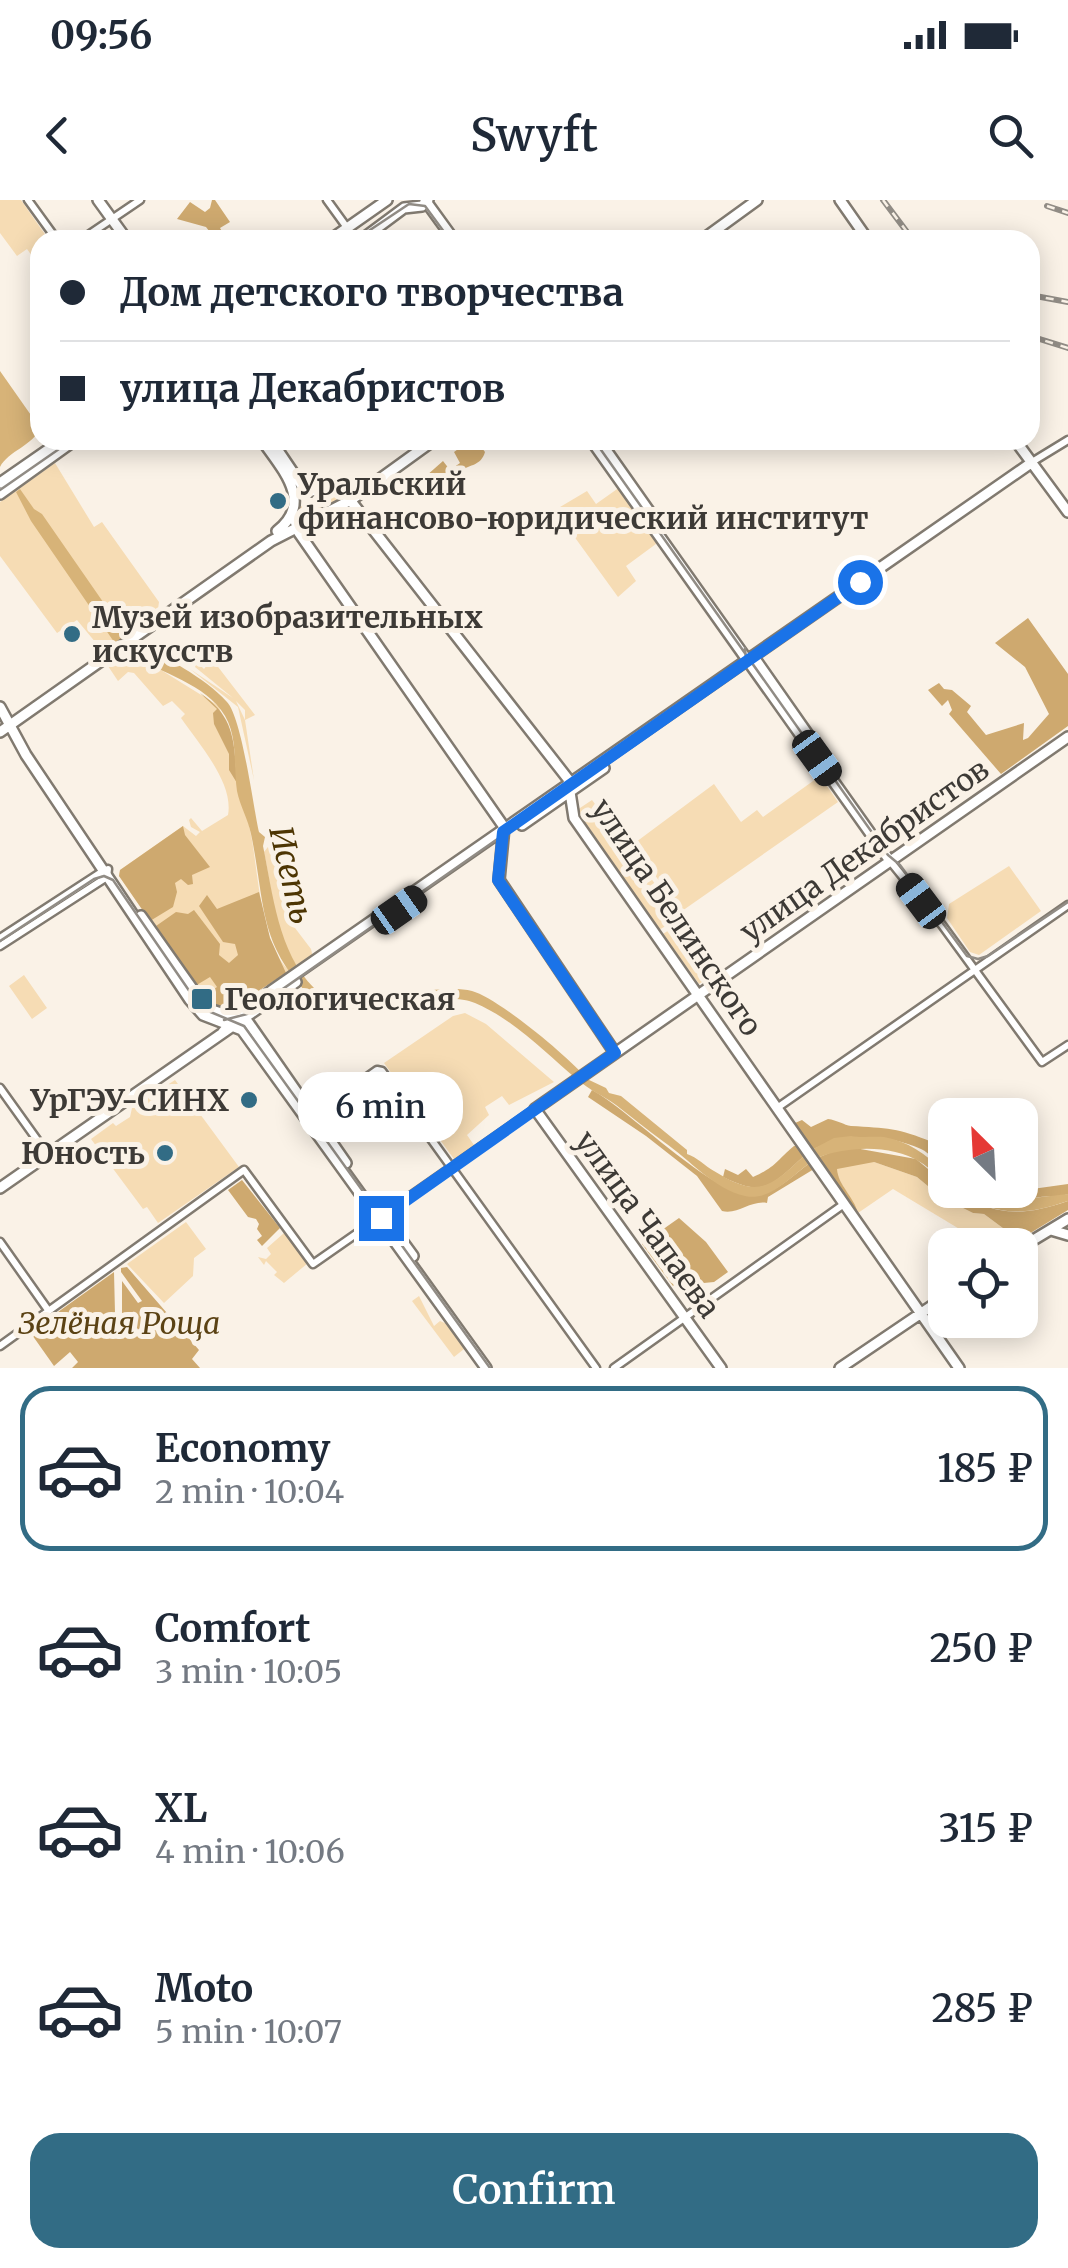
<!DOCTYPE html>
<meta charset="utf-8">
<style>
body{margin:0;font-family:Merriweather,serif;background:#f6f6f7;color:#1f2937;height:100vh;display:flex;flex-direction:column;font-size:38px;white-space:nowrap}
*{box-sizing:border-box;margin:0}
p{font-size:32px;color:#747a83}
.icon{flex:none;width:55px;height:55px;fill:none;stroke:currentColor;stroke-width:2;stroke-linecap:round;stroke-linejoin:round}
.map{position:relative;height:1168px;overflow:hidden}
.details{display:flex;flex-direction:column;background:#fff;flex:1}
.details>*{flex:none}
.top-card{position:absolute;left:30px;top:30px;width:1010px;height:220px;border-radius:30px;box-shadow:0 5px 25px #0003;display:grid;align-content:center;height:220px;padding:0 30px;background:#fff}
.needle{width:65px;rotate:336deg}
.fabs{position:absolute;left:928px;top:898px;display:grid;gap:20px}
.fabs a{display:grid;place-items:center;width:110px;height:110px;border-radius:20px;background:#fff;box-shadow:0 5px 25px #0003;font-size:50px}
.end{position:absolute;width:45px;height:45px;margin:-22px;border:12px solid #1a73e8;background:#fff;box-shadow:0 0 0 5px #fff}
.from{border-radius:50%}
.bubble{position:absolute;height:70px;border-radius:30px;background:#fff;box-shadow:0 5px 25px #0003;font-size:32px;font-weight:600;line-height:70px;text-align:center}
.car{position:absolute;width:30px;height:60px;margin:-30px -15px;border-radius:12px;box-shadow:0 0 8px 2px #0007;background:linear-gradient(#222 24%,#8ab4d8 0 40%,#222 0 76%,#8ab4d8 0 86%,#222 0)}
.top-card b{display:flex;align-items:center;gap:35px;height:95px;font-size:38px}
.top-card b+b{border-top:2px solid #e0e1e3}
.top-card i{width:25px;height:25px;background:#1f2937}
ul{padding:18px 0 0;list-style:none}
li{display:flex;align-items:center;gap:30px;height:165px;margin:0 20px 15px;padding:0 10px;border:5px solid transparent;border-radius:30px}
li div{flex:1}
li b{display:block;font-size:38px}
li em{font-style:normal;font-weight:600}
li.on{border-color:#326c85}
li>.icon{width:90px;height:90px;stroke-width:1.5}
.action{display:flex;gap:20px;margin-top:auto;padding:20px 30px}
.action a{flex:1;height:115px;border-radius:30px;background:#326c85;color:#fff;font-size:40px;font-weight:600;line-height:115px;text-align:center}
.status{display:flex;justify-content:space-between;align-items:center;height:70px;padding:0 50px;background:#fff;direction:ltr}
.status svg{height:28px;fill:currentColor}
header{display:flex;justify-content:space-between;align-items:center;height:130px;padding:0 30px;background:#fff;font-size:45px;font-weight:600}
.map>svg:first-child{display:block}
</style>
<div class="status"><b>09:56</b><svg viewBox="0 0 49 12"><path d="M0 12V9h3v3zM5 12V6h3v6zM10 12V3h3v9zM15 12V0h3v12zM26 1h20v11H26zM47 4h2v5h-2z"/></svg></div>
<header><svg class="icon" aria-label="back" viewBox="0 0 24 24"><path d="M15 5l-7 7 7 7"/></svg>Swyft<svg class="icon" aria-label="search" viewBox="0 0 24 24"><circle cx="10" cy="10" r="6"/><path d="M15 15l6 6"/></svg></header>
<div class="map">
<svg width="1068" height="1168" viewBox="0 0 1068 1168">
<rect width="100%" height="100%" fill="#faf2e7"/>
<path fill="#f6dcb4" d="M0 0H21L49 40H40V61L37 63 27 49 17 56 0 33Z
M55 263 94 327 102 322 159 402 158 409 101 449 77 420 57 433 0 356V302Z
M332 287 340 293 337 302 305 319 297 318 300 307Z
M620 287 660 341 626 366 636 381 618 397 555 310 587 291 596 304Z
M124 447 145 465 161 470 219 506C230 549 243 592 251 635 258 669 261 753 293 773L285 780 276 779 243 801 236 800 223 806 208 803 119 676 120 670 183 626 196 636 200 632 191 627 189 620 191 618 202 631 228 615C234 583 199 544 181 518L185 514 172 501 163 506 134 473 128 472 118 481 106 463Z
M212 459 255 515 245 520V510L236 501 245 520 254 580 238 507 190 469 233 498 195 467 197 462 204 469Z
M820 576 838 602 682 711 632 645 714 584 741 622 757 610 763 617Z
M592 600 680 717 659 730 577 610Z
M271 643 292 724 311 749 313 758 299 768C274 740 272 687 264 652Z
M1009 666 1041 711 979 755 970 752 947 718 949 704Z
M675 726 708 778 699 784 663 734Z
M24 775 47 808 32 819 9 786Z
M465 813 486 824 554 882 509 905 502 896 485 907 489 915 467 935 474 945 454 959 384 863 453 816Z
M175 880 239 967 158 1023 147 1007 143 1009 91 939 113 923 116 926 130 917 132 908Z
M863 962H874L917 977 941 997 973 1013 984 1014 1019 1040 1012 1045H986L893 989 858 1013 837 975V968Z
M186 1022 206 1049 194 1058 193 1076 164 1103 127 1064Z
M284 1033 308 1063 284 1083 274 1075 277 1072 266 1061 264 1065 258 1057 266 1059 271 1054 267 1048Z
M419 1096 434 1126 440 1121 447 1124 464 1149 454 1157 412 1101Z"/>
<path fill="#cea96f" d="M212 0H215L230 22 220 28 227 40H216L206 27 177 19 190 2 205 12 210 8Z
M471 240H476L485 252C481 266 470 264 461 271 457 274 456 278 452 281L431 283 426 276 443 261 450 270 460 263 454 252Z
M1028 418 1068 474V526L1001 574 949 514 952 510 948 500 942 506 928 490 939 483 944 489 952 490 971 506 967 512 986 535 1024 523 1023 540 1028 538 1049 514 1025 467 995 443Z
M200 493C236 517 234 543 237 583L229 570V554L214 524 213 513 217 509Z
M183 626 185 635 210 667 192 675 193 684 188 685 181 679 175 683 177 692 173 707 150 721 119 676 120 670Z
M259 692 270 738 286 773 243 801 236 800 223 806 208 803 203 797 217 787 210 777 195 786 156 726 176 712 188 714 194 710 220 744 219 755 229 763 238 755 235 744 223 742 199 706 207 695 217 709Z
M592 890C630 910 721 1004 758 995 779 991 794 974 810 963L814 969 768 997 767 1003C751 1000 738 1015 722 1011L697 976 646 936 588 897Z
M828 919C837 920 844 925 851 926 886 928 899 928 932 942L935 953 945 961V972C938 965 930 953 921 949 885 933 847 934 811 950L795 923 802 920 811 927Z
M794 946H799L805 955C772 985 765 998 723 977L725 969 738 975 746 969 753 977C776 967 776 961 794 946Z
M855 948 916 959 945 983V990C959 990 969 999 982 1005 1013 1017 1038 1011 1068 1001V1010L1019 1040 984 1014 973 1013 941 997 917 977 874 962 837 969C838 985 854 997 858 1013L817 958 837 950Z
M242 980 280 1028 262 1046 257 1040 262 1036 257 1029 259 1024 256 1019 248 1017 228 990Z
M1068 984V994C1057 998 1045 995 1034 998 1007 1005 995 1007 970 990L1018 991Z
M679 1018 706 1042 728 1072 714 1082 673 1086 642 1044Z
M127 1067 199 1150 192 1159 200 1168H72L78 1162 70 1152 54 1166 30 1132 114 1072 115 1113 113 1118 104 1122 102 1129 105 1133 125 1132 131 1123 122 1113V1081L138 1103 142 1101 121 1072V1068Z"/>
<path fill="#d7b378" d="M0 171 40 228C34 245 8 251 0 267Z
M20 289 34 309 42 314 110 412 133 430 129 434 134 439 138 437C166 461 203 475 227 502 242 518 253 606 259 632L265 637 263 646C273 694 278 752 314 788 340 814 432 781 472 791 498 798 569 857 587 879L606 888 609 893 621 896 687 950V954C697 957 705 966 714 971 759 999 769 988 805 955L810 963C792 975 770 1002 745 996 714 989 690 960 664 942 647 930 632 917 616 905 604 896 589 890 578 880 545 853 515 820 475 803 436 786 340 826 313 799 257 743 266 705 251 634 248 619 240 606 237 591 233 564 239 533 221 510 199 480 154 472 126 450L128 444 123 438 115 443 112 439 31 321 16 292Z
M851 936C862 938 874 936 884 937 908 941 925 954 945 972V983C937 976 929 967 920 962 892 944 846 946 817 958L811 950 834 938Z
M955 990H970L981 998 1012 1006 1033 998 1068 994V1001C1023 1016 997 1017 955 990Z"/>
<g fill="none" stroke-linecap="round" stroke-linejoin="round">
<defs>
<path id="minor" d="M28 0 57 40
M327 0 356 40
M81 40 140 0
M1032 262 1068 240
M890 661 942 725 1042 862 1068 845
M0 738 103 671
M0 746 107 677 108 669
M0 888 48 955
M777 908 1068 705
M322 909 377 870 382 871 596 1168
M0 1042 48 1110
M0 1146 244 970 313 1064 535 909
M614 1168 844 1004"/>
<path id="major" d="M98 0 127 40
M425 0 454 40
M840 0 868 40
M330 40 387 0
M361 40 404 8 422 6 428 0
M702 40 757 0
M262 240C281 268 315 302 277 331
M271 240 304 289 312 291 332 284 343 291 568 579 574 618 959 1168
M591 240 890 661
M599 240 656 321
M1015 240 1068 312
M0 283 62 240
M0 294 75 240
M292 312 299 333 504 627 499 680 615 853
M753 456 830 566
M0 507 26 555 190 800 203 815 242 830 486 1168
M0 532 271 341 351 300 434 240
M522 625 604 568
M141 716 206 808 248 822 346 963
M223 832 236 817 271 791 1031 263
M0 988 296 782
M375 1004 413 1056
M1051 1030 1068 1035
M1020 1048 1068 1019
M721 1168 535 909 1068 537
M840 1168 945 1097"/>
</defs>
<use href="#minor" stroke="#817a70" stroke-width="11"/>
<use href="#major" stroke="#817a70" stroke-width="14"/>
<use href="#minor" stroke="#fff" stroke-width="6"/>
<use href="#major" stroke="#fff" stroke-width="9"/>
<path stroke="#918c85" stroke-width="2.5" d="M355 40 409 4 425 6 450 40
M594 240 888 655 900 665 967 756 978 759 988 756 1068 702
M0 290 72 240
M0 741 94 679 104 676 113 680 201 808 244 826 490 1168
M224 820 247 814 741 469 746 461 745 448"/>
<defs>
<path id="rail" d="M883 0 913 40
M1047 6 1068 13
M1030 95 1068 102
M1030 136 1068 148"/>
</defs>
<use href="#rail" stroke="#918c85" stroke-width="6"/>
<use href="#rail" stroke="#faf2e7" stroke-width="2.5" stroke-dasharray="8" stroke-linecap="butt"/>
</g>
<g fill="none" stroke-linecap="round" stroke-linejoin="round">
<path stroke="#1a73e8" stroke-width="12" d="M381 1018 615 853 498 680 503 632 860 382"/>
</g>
<g fill="#326c85" stroke="#faf2e7" stroke-width="4">
<circle cx="278" cy="301" r="10"/>
<circle cx="72" cy="434" r="10"/>
<rect x="190" y="787" width="24" height="24" rx="5"/>
<circle cx="249" cy="900" r="10"/>
<circle cx="165" cy="953" r="10"/>
</g>
<g text-anchor="middle" dominant-baseline="central" stroke-width="10" stroke-linejoin="round" paint-order="stroke">
<g font-size="30" font-weight="bold" fill="#3d3a36" stroke="#faf2e7" text-anchor="start">
<text x="298" y="284">Уральский<tspan x="298" dy="34">финансово-юридический институт</tspan></text>
<text x="92" y="417">Музей изобразительных<tspan x="92" dy="34">искусств</tspan></text>
<text x="224" y="799">Геологическая</text>
<text x="229" y="900" text-anchor="end">УрГЭУ-СИНХ</text>
<text x="145" y="953" text-anchor="end">Юность</text>
</g>
<g font-size="30" fill="#3d3a36" stroke="#faf2e7">
<text transform="translate(864 650) rotate(-35)">улица Декабристов</text>
<text transform="translate(677 717) rotate(56)">улица Белинского</text>
<text transform="translate(648 1024) rotate(54)">улица Чапаева</text>
</g>
<g font-size="30" font-style="italic" fill="#5b4214" stroke="#faf2e7">
<text x="119" y="1123">Зелёная Роща</text>
</g>
<g font-size="32" font-style="italic" fill="#4d3503" stroke="#faf2e7">
<text transform="translate(291 675) rotate(77)">Исеть</text>
</g>
</g>
</svg>
<div class="fabs">
<a><svg class="needle" viewBox="-14 -14 28 28"><path d="M0-13l5 13h-10z" fill="#e53935"/><path d="M0 13l5-13h-10z" fill="#747a83"/></svg></a>
<a><svg class="icon" aria-label="locate" viewBox="0 0 24 24"><circle cx="12" cy="12" r="6"/><path d="M12 2v4M12 18v4M2 12h4M18 12h4"/></svg></a>
</div>
<i class="end from" style="left:860px;top:382px"></i>
<i class="end" style="left:381px;top:1018px"></i>
<div class="bubble" style="left:298px;top:872px;width:165px">6 min</div>
<i class="car" style="left:817px;top:558px;rotate:144deg"></i>
<i class="car" style="left:921px;top:701px;rotate:323deg"></i>
<i class="car" style="left:399px;top:710px;rotate:55deg"></i>
<div class="top-card">
<b><i class="from"></i>Дом детского творчества</b>
<b><i></i>улица Декабристов</b>
</div>
</div>
<section class="details">
<ul>
<li class="on"><svg class="icon" aria-label="car" viewBox="0 0 24 24"><path d="M5 17H2v-5l4-1 3-4h7l3 4 3 1v5h-3M9 17h6M6 11h13"/><circle cx="7" cy="17" r="2"/><circle cx="17" cy="17" r="2"/></svg><div><b>Economy</b><p>2 min · 10:04</p></div><em>185 ₽</em></li>
<li><svg class="icon" aria-label="car" viewBox="0 0 24 24"><path d="M5 17H2v-5l4-1 3-4h7l3 4 3 1v5h-3M9 17h6M6 11h13"/><circle cx="7" cy="17" r="2"/><circle cx="17" cy="17" r="2"/></svg><div><b>Comfort</b><p>3 min · 10:05</p></div><em>250 ₽</em></li>
<li><svg class="icon" aria-label="car" viewBox="0 0 24 24"><path d="M5 17H2v-5l4-1 3-4h7l3 4 3 1v5h-3M9 17h6M6 11h13"/><circle cx="7" cy="17" r="2"/><circle cx="17" cy="17" r="2"/></svg><div><b>XL</b><p>4 min · 10:06</p></div><em>315 ₽</em></li>
<li><svg class="icon" aria-label="car" viewBox="0 0 24 24"><path d="M5 17H2v-5l4-1 3-4h7l3 4 3 1v5h-3M9 17h6M6 11h13"/><circle cx="7" cy="17" r="2"/><circle cx="17" cy="17" r="2"/></svg><div><b>Moto</b><p>5 min · 10:07</p></div><em>285 ₽</em></li>
</ul>
<div class="action"><a>Confirm</a></div>
</section>
